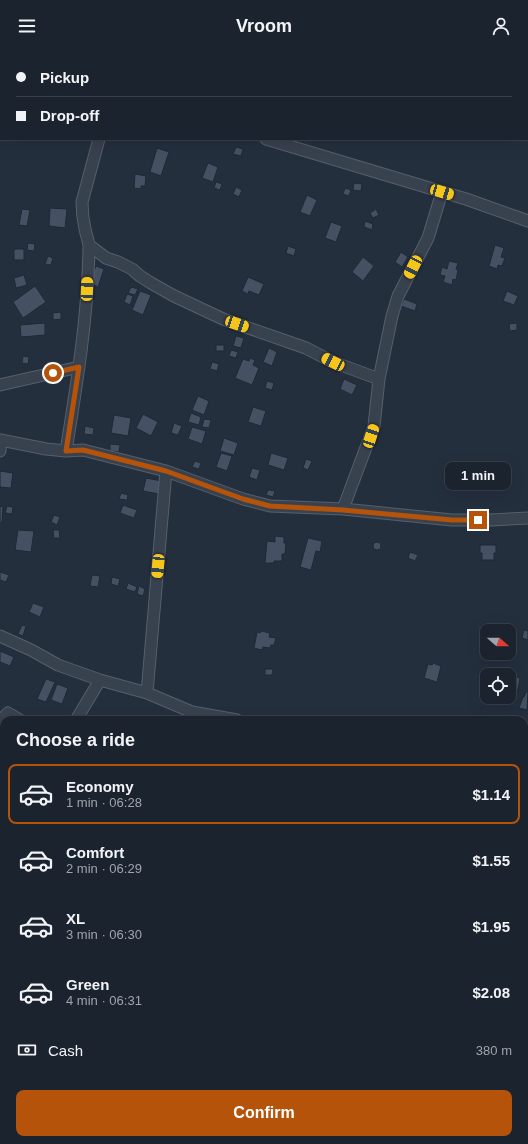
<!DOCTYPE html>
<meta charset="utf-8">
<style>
body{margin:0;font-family:Helvetica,sans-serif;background:#282f3a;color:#f1f3f6;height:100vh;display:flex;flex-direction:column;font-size:15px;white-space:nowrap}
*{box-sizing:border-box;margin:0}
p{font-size:13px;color:#a0a4aa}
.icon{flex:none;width:22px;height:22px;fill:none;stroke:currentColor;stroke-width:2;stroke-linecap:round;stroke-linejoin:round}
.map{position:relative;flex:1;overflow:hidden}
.details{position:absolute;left:0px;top:664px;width:528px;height:428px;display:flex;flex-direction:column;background:#1b232e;border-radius:12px 12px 0 0;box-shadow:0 4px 16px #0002,0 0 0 1px #39404a}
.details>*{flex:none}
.top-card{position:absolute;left:0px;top:0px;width:528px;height:88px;box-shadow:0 4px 16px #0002,0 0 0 1px #39404a;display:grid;align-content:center;height:88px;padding:0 16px;background:#1b232e}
.needle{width:26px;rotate:110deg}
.controls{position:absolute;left:480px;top:572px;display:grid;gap:8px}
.controls a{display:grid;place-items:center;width:36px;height:36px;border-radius:8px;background:#1b232e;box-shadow:0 4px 16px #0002,0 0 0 1px #39404a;font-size:20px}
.end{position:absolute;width:18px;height:18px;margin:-9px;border:5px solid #b45309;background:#fff;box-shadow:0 0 0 2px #fff}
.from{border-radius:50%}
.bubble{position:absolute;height:28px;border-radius:8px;background:#1b232e;box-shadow:0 4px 16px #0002,0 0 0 1px #39404a;font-size:13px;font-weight:700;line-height:28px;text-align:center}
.car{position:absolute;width:12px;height:24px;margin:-12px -6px;border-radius:5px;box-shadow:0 0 3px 1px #0007;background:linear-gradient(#f5c518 24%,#345 0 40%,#f5c518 0 76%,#345 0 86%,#f5c518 0)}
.top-card b{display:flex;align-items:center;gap:14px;height:38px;font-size:15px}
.top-card b+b{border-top:1px solid #39404a}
.top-card i{width:10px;height:10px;background:#f1f3f6}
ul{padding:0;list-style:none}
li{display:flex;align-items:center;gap:12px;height:60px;margin:0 8px 6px;padding:0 8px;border:2px solid transparent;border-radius:8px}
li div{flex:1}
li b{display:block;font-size:15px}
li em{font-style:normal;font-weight:700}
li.selected{border-color:#b45309}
li>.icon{width:36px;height:36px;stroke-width:1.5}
h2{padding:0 16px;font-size:18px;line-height:48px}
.pay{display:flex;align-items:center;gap:10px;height:44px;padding:0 16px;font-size:15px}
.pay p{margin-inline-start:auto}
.cta{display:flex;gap:8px;margin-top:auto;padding:8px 16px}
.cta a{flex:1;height:46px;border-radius:8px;background:#b45309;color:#fff;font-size:16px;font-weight:700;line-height:46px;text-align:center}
header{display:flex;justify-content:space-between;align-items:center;height:52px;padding:0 16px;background:#1b232e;font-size:18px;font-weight:700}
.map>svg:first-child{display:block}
</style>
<header><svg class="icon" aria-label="menu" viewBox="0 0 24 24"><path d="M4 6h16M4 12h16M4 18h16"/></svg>Vroom<svg class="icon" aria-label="person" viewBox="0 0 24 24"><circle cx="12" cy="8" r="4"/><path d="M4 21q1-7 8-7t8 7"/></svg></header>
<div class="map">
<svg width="528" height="1092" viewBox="0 0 528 1092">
<rect width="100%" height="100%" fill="#242f3e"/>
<path fill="#455162" stroke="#1f2835" d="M236 95 243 97 241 104 233 102Z
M157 96 169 100 161 124 150 120Z
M208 111 218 115 213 130 202 126Z
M135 122 146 124 145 134H141V137L134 136Z
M216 130 222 132 220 138 214 136Z
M354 131 362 132 361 139 353 138Z
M236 135 242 138 239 145 233 142Z
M345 136 351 138 349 144 343 142Z
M307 143 317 148 310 164 300 160Z
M50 156 67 157 65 176 49 174Z
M22 157 30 158 27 174 19 173Z
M376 157 379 163 373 166 370 161Z
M365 169 373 172 372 178 364 175Z
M331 170 342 174 336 190 325 186Z
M28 191 35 192 34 199 27 198Z
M495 193 504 196 501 205 505 206 502 214 498 213 497 217 489 214Z
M288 194 296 197 294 204 286 201Z
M14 197H24V208H14Z
M401 200 408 205 402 215 395 210Z
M48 204 53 206 51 213 45 212Z
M363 205 374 214 363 229 352 220Z
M449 209 458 211 456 217 458 218 456 228 453 227 452 233 443 230 445 224 440 223 442 215 447 217Z
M96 214 104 217 98 235 89 231Z
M24 223 27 233 16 236 14 226Z
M248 225 264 232 259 243 249 239 248 242 242 239Z
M35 234 46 250 23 266 13 250Z
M131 235 138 237 135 243 128 241Z
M140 239 151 243 143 263 132 258Z
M507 239 518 244 514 253 503 249Z
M127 242 133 244 130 253 124 250Z
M404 247 417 252 415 259 401 254Z
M61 260V267L53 268V261Z
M45 271V283L21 285 20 273Z
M517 271V278L510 279 509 272Z
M236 284 244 286 241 296 233 294Z
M216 293H224V299H216Z
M269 296 277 300 272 314 263 310Z
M231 298 238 300 236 306 229 304Z
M23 304 29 305 28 312 22 311Z
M250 306 255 308 253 313 259 316 252 333 235 326 243 307 249 309Z
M212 310 219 312 217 319 210 317Z
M344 327 357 333 352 343 340 337Z
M267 329 274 331 272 338 265 336Z
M198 344 209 349 204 363 192 358Z
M253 355 266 359 261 374 248 370Z
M191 361 201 365 199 373 188 370Z
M143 362 158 370 151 384 136 376Z
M114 363 131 366 128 384 111 381Z
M204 367 211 368 209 376 202 375Z
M174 371 182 374 178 383 171 381Z
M85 374 94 376 93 383 84 382Z
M192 375 206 379 202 392 188 387Z
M224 386 238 391 234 403 220 399Z
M110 392 120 393 119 400 110 399Z
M221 401 232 404 227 419 216 415Z
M271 401 288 406 284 418 268 413Z
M306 407 312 409 308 418 303 416Z
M195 409 201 411 199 417 192 415Z
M252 416 260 418 257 428 249 425Z
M0 419 13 421 11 436 0 435Z
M146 426 162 429 159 442 143 439Z
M268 438 275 439 273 445 266 443Z
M121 441 128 443 127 448 119 447Z
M123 453 137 458 134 466 120 461Z
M0 454 3 455 2 471H0Z
M7 454 13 455 12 462 5 461Z
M54 463 60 465 57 473 51 470Z
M18 478 34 479 31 500 15 498Z
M53 478H59L60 486H54Z
M275 484 284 485V491H286L285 502H282V509H274V511H265L267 489 275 490Z
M308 486 322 489 320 500 316 499 311 518 300 515Z
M373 494a4 4 0 1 1 8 0a4 4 0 1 1-8 0Z
M480 493H496V501H494V508H482V501H480Z
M410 500 418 503 415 509 408 506Z
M0 520 9 523 6 530 0 528Z
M92 523 100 524 98 535 90 534Z
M112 525 120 527 118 534 111 532Z
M128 531 137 535 135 540 126 537Z
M139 534 145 537 143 544 137 542Z
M33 551 44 555 40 565 29 560Z
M22 573 26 574 23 584 18 582Z
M524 578 528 579V588L522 586Z
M261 579 270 581 269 585 276 586 274 593H271L270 596 263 595 262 598 254 596 257 580 260 581Z
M0 599 14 605 10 614 0 610Z
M433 611 441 614 437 630 424 626 428 612 432 613Z
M265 617H273L272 623H265Z
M509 623 520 626 518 638 509 636Z
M46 627 55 630 46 650 37 647Z
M57 632 68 636 62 652 51 648Z
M526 640H528L527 658 519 656 523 645H524Z
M301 1088H320L318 1092H307L300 1089Z"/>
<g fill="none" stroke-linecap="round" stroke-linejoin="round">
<defs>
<path id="street" d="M0 61H1
M266 87 466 147 528 169
M89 193 106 206 118 210 132 217 140 224 151 231 174 244 223 267 306 296 333 310 379 327
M0 333 79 315
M0 388 46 397 66 399 83 398 166 419 243 447 270 454 343 457 452 468H491L528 466
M0 399 1 388
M66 399C77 331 88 264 89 195 89 189 86 183 85 177 83 168 82 159 82 150L99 87
M343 457 374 374 379 327 392 264 398 244 428 186 442 140
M0 584 31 598 58 613 100 628 147 641 192 660 237 668
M147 641 166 419
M76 668 100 628
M0 669 8 661 20 668
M524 677 528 678
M0 777 4 774
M524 967H528
M0 1005 4 1008
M0 1087 8 1092
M110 1088 116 1092
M195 1092 198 1088"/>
</defs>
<use href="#street" stroke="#565f6c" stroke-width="13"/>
<use href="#street" stroke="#38414e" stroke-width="11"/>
</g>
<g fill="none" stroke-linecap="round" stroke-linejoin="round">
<path stroke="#b45309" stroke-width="5" d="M53 321 79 315 66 399 83 398 166 419 243 447 270 454 343 458 452 468H478"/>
</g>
</svg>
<div class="controls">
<a><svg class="needle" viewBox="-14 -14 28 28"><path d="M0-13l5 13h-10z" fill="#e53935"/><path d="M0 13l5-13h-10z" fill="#a0a4aa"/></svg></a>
<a><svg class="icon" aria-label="locate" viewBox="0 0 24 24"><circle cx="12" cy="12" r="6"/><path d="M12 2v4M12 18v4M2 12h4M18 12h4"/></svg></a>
</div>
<i class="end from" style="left:53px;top:321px"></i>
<i class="end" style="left:478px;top:468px"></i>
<div class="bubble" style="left:445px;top:410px;width:66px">1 min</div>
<i class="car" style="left:442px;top:140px;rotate:106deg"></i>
<i class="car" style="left:413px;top:215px;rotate:207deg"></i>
<i class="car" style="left:87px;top:237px;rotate:2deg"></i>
<i class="car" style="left:237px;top:272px;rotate:109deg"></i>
<i class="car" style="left:333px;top:310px;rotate:297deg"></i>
<i class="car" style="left:371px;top:384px;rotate:18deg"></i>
<i class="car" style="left:158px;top:514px;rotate:185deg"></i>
<div class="top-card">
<b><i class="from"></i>Pickup</b>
<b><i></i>Drop-off</b>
</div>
<section class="details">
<h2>Choose a ride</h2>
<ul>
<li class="selected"><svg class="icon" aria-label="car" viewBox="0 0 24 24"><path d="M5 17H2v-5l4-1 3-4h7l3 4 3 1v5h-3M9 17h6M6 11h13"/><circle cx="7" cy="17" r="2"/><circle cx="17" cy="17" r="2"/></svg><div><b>Economy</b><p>1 min · 06:28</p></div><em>$1.14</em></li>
<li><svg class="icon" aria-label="car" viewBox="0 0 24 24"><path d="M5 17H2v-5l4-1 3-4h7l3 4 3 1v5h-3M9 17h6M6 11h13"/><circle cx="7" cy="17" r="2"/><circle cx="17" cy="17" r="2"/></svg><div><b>Comfort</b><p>2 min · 06:29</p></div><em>$1.55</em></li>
<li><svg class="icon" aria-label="car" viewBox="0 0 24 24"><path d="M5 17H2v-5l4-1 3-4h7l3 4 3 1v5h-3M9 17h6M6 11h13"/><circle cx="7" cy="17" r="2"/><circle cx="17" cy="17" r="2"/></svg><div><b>XL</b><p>3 min · 06:30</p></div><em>$1.95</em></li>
<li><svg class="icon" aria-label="car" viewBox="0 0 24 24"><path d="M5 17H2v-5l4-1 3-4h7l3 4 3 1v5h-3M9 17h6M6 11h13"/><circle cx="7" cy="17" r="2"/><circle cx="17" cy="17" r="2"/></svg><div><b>Green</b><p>4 min · 06:31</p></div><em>$2.08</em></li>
</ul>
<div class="pay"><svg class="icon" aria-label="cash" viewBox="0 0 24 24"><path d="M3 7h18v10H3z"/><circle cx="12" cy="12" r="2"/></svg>Cash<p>380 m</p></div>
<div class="cta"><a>Confirm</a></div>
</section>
</div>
